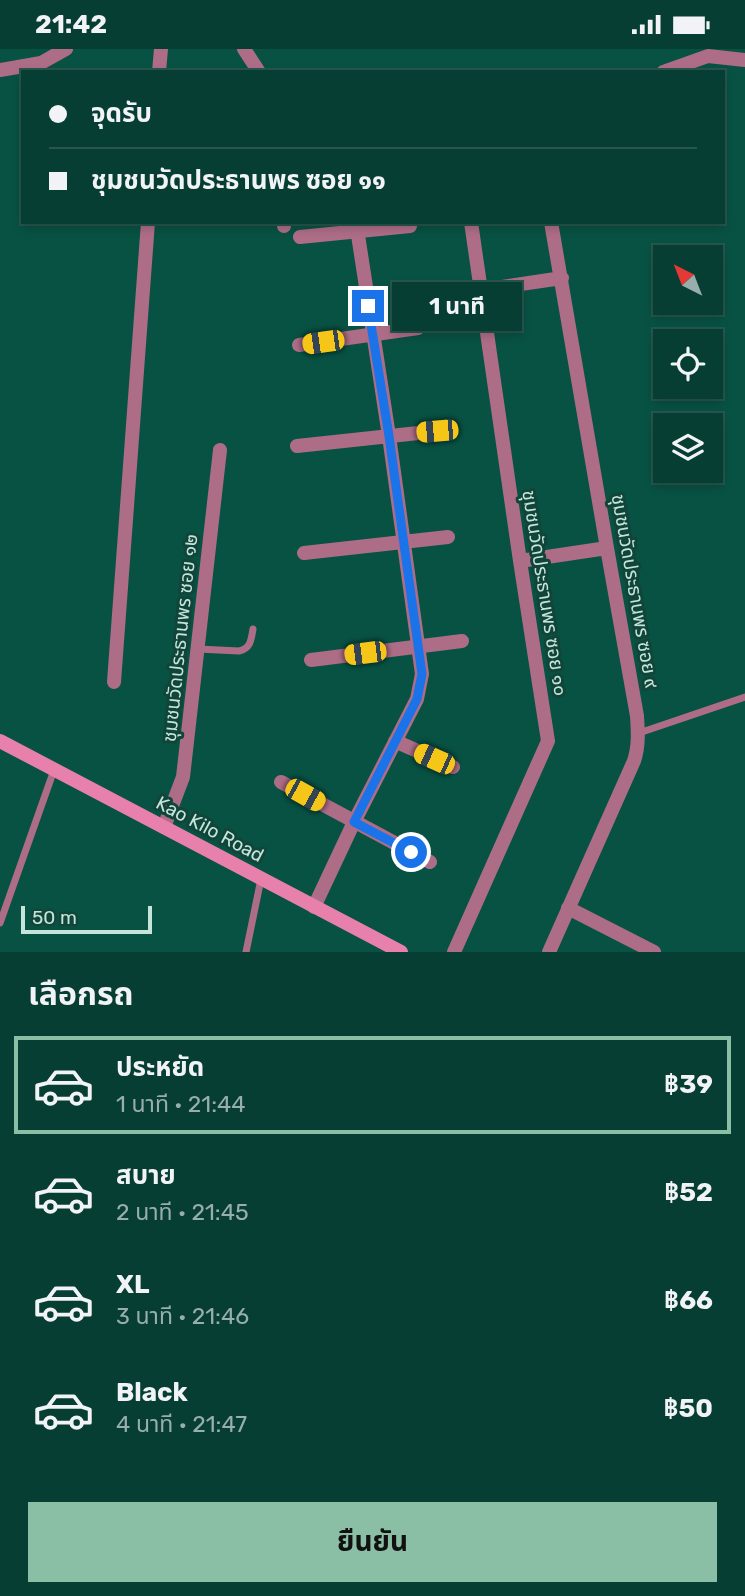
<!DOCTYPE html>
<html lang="th">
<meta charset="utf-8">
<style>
body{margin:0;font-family:Rubik,"Noto Sans Thai",sans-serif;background:#14493f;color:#f1f3f6;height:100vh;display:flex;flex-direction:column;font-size:26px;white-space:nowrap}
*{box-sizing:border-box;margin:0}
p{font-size:23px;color:#98aeac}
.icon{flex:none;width:38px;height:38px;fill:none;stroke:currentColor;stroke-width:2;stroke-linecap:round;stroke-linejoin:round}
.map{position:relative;height:903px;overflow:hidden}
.side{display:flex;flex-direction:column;background:#063e33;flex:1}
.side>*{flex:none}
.guide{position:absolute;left:21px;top:21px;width:704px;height:154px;border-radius:0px;box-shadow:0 4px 10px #0003,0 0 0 2px #27574e;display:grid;align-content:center;height:154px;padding:0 28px;background:#063e33}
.needle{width:46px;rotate:318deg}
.buttons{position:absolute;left:653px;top:196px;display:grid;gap:14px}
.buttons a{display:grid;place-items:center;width:70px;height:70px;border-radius:0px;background:#063e33;box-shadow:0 4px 10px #0003,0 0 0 2px #27574e;font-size:35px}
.scale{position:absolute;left:21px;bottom:18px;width:131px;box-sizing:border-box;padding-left:7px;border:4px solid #c5e5db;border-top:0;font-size:19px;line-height:24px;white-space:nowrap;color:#c5e5db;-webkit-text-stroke:5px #12453a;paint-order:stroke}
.end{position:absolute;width:32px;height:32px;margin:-16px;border:9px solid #1a73e8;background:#fff;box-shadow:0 0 0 4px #fff}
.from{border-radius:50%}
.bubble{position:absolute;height:49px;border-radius:0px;background:#063e33;box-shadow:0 4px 10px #0003,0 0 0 2px #27574e;font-size:23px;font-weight:700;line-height:49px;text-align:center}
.car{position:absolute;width:21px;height:42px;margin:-21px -10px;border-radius:9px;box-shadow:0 0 5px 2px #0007;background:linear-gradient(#f5c518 24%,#345 0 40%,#f5c518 0 76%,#345 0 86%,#f5c518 0)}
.guide b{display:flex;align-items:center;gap:24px;height:66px;font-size:26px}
.guide b+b{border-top:2px solid #27574e}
.guide i{width:18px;height:18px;background:#f1f3f6}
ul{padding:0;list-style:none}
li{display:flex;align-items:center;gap:21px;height:98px;margin:0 14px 10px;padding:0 14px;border:4px solid transparent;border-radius:0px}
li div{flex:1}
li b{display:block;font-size:26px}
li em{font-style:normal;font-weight:700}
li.on{border-color:#8abfa5}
li>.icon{width:63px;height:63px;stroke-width:1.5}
h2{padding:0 28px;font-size:32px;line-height:84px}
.action{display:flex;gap:14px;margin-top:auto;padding:14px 28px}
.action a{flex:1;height:80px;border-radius:0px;background:#8abfa5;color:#111;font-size:28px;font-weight:700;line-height:80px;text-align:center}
.status{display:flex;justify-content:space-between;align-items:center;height:49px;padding:0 35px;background:#063e33;direction:ltr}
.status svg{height:19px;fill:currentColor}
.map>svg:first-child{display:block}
</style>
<div class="status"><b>21:42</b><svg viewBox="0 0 49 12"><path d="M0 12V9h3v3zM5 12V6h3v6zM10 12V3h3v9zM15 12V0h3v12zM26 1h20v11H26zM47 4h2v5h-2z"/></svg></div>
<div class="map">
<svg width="745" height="903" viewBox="0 0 745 903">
<rect width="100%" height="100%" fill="#085244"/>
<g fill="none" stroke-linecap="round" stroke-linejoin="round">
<path stroke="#ae6d87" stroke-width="7" d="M198 600 239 602C251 599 251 591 253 580
M639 684 745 648
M0 874 54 721
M246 903 261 830"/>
<path stroke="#ae6d87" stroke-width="14" d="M244 0 259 23
M0 21 41 14 66 0
M159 23 161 0
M663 23 708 7 745 11
M284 173V177
M300 188 410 177
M481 241 562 229
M299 296 418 279
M297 397 437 382
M304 504 448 488
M520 512 607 499
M311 611 462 592
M114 633 148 173
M395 692 453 718
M281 733 430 813
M164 778 183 728 220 401
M314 858 354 773 417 650 422 625 389 387 356 173
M568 859 654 903
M454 903 548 692 520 512 471 173
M549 903 634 712C639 697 638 682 637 667L607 499 551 173"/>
<path stroke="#e780aa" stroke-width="14" d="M0 692 401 903"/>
</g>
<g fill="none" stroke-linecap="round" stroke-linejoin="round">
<path stroke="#1a73e8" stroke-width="9" d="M368 257 389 387 422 625 417 650 354 773 411 803"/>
</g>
<g text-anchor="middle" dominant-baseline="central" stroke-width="6" stroke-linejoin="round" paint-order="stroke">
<g font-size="19" fill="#c5e5db" stroke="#12453a">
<text transform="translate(635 542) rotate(80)">ชุมชนวัดประธานพร ซอย ๙</text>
<text transform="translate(545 544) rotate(81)">ชุมชนวัดประธานพร ซอย ๑๐</text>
<text transform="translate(180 589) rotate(-84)">ชุมชนวัดประธานพร ซอย ๑๒</text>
<text transform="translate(210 780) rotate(28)">Kao Kilo Road</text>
</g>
</g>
</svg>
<div class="buttons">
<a><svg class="needle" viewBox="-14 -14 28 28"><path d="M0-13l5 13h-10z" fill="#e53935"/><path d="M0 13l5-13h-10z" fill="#98aeac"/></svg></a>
<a><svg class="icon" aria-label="locate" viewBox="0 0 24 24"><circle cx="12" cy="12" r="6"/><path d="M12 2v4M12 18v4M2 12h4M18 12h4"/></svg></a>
<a><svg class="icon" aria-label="layers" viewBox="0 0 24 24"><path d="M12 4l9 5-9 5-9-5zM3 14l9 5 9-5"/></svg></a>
</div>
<div class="scale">50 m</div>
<i class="end from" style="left:411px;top:803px"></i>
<i class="end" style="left:368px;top:257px"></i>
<div class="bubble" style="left:392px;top:233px;width:130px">1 นาที</div>
<i class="car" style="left:323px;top:293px;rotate:262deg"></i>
<i class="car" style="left:437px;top:382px;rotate:265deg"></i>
<i class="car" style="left:365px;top:604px;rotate:263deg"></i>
<i class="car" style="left:434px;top:710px;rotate:294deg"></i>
<i class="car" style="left:305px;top:746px;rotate:119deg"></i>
<div class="guide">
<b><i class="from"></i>จุดรับ</b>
<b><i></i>ชุมชนวัดประธานพร ซอย ๑๑</b>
</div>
</div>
<section class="side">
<h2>เลือกรถ</h2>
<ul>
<li class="on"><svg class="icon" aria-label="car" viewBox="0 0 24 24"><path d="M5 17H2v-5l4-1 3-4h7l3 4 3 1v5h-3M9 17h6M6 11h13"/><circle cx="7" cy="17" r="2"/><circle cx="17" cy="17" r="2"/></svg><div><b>ประหยัด</b><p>1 นาที · 21:44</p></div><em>฿39</em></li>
<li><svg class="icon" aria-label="car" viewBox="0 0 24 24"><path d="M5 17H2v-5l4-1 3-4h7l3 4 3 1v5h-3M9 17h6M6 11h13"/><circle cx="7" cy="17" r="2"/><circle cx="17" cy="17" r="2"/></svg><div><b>สบาย</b><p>2 นาที · 21:45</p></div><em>฿52</em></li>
<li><svg class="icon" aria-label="car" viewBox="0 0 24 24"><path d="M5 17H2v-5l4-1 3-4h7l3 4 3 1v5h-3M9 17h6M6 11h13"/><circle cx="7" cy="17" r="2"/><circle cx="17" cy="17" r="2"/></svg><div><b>XL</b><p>3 นาที · 21:46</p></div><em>฿66</em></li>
<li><svg class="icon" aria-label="car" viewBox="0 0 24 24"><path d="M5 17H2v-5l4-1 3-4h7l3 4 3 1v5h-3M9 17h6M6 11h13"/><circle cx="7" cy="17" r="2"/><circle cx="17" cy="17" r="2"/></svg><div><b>Black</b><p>4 นาที · 21:47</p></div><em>฿50</em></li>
</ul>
<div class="action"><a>ยืนยัน</a></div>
</section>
